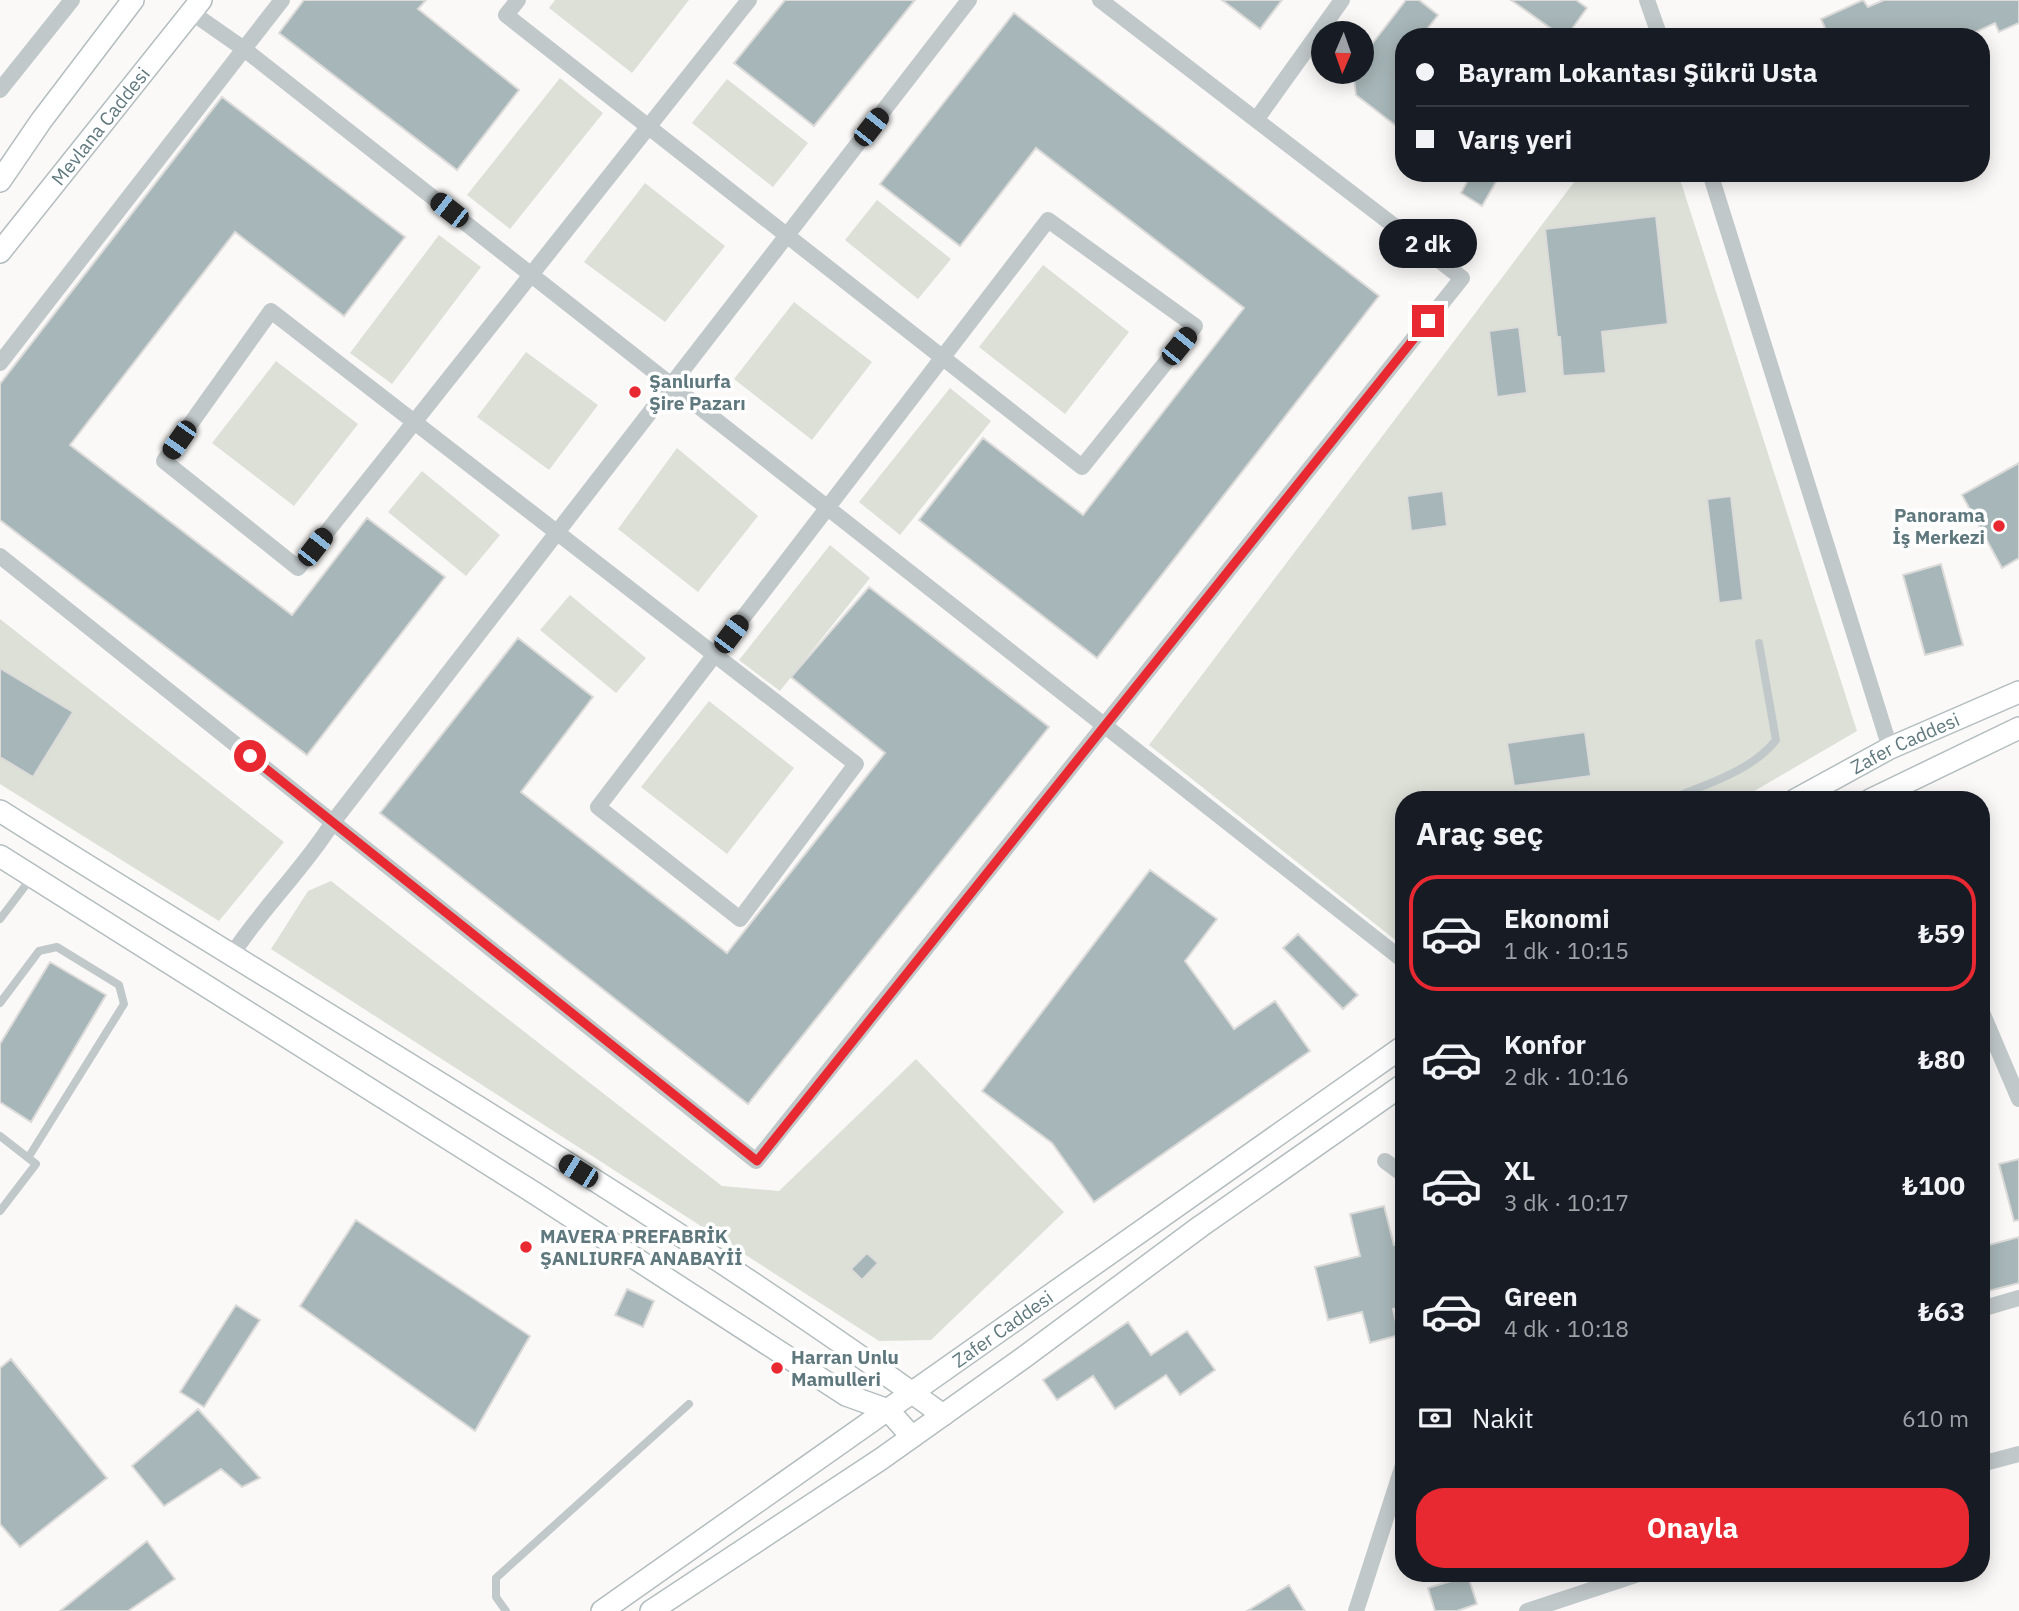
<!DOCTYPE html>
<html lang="tr">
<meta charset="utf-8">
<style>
body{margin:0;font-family:"IBM Plex Sans",sans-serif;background:#242831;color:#f1f3f6;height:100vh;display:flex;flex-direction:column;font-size:26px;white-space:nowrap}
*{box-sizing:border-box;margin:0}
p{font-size:23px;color:#9ea1a6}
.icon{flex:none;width:38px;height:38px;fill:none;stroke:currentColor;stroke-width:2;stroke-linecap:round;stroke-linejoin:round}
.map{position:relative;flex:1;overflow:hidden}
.sheet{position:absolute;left:1395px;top:791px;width:595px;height:791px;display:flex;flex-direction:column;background:#171b24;border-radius:28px;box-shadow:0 4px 18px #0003}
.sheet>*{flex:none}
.hud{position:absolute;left:1395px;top:28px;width:595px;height:154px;border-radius:28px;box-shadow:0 4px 18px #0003;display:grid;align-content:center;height:154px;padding:0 21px;background:#171b24}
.needle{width:46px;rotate:182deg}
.controls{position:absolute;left:1311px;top:21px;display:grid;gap:14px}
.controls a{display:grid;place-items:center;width:63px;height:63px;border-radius:50%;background:#171b24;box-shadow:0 4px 18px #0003;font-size:35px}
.end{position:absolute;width:32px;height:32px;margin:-16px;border:9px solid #e92931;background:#fff;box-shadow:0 0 0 4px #fff}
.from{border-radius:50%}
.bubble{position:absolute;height:49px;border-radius:24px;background:#171b24;box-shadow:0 4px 18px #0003;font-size:23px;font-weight:800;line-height:49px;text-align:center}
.car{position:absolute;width:21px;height:42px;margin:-21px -10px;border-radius:9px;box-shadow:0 0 5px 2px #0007;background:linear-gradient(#222 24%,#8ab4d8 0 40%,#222 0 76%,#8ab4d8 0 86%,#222 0)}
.hud b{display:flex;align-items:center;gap:24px;height:66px;font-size:26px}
.hud b+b{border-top:2px solid #363941}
.hud i{width:18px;height:18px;background:#f1f3f6}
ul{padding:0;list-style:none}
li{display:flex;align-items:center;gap:21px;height:116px;margin:0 14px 10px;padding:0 7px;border:4px solid transparent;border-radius:28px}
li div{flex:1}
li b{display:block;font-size:26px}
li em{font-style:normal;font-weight:800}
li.active{border-color:#e92931}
li>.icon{width:63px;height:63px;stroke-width:1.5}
h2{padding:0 21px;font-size:32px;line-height:84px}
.pay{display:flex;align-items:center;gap:18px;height:77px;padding:0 21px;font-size:26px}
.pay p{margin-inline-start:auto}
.cta{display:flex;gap:14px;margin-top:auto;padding:14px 21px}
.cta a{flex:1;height:80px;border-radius:28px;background:#e92931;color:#fff;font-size:28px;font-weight:800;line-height:80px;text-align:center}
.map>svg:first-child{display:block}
</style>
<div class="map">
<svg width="2019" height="1611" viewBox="0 0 2019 1611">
<rect width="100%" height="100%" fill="#faf9f8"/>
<path fill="#dce0d7" d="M555 0H689L632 73 549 8Z
M560 78 603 113 510 229 467 195Z
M727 79 808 143 773 187 692 123Z
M1581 173H1678L1857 731 1739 800H1404L1403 946 1149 745Z
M645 183 725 246 665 322 584 262Z
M877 200 951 259 918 299 845 240Z
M439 235 481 267 392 384 350 353Z
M1043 265 1129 332 1065 414 979 347Z
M794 302 872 362 812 440 734 379Z
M526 352 598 405 549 470 477 417Z
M276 361 358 424 294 506 212 443Z
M950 388 991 421 900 535 859 502Z
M677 448 758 516 698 592 618 529Z
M422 471 500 535 466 576 388 512Z
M830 545 870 578 780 691 739 660Z
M570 595 646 658 616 693 540 630Z
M0 619 284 842 219 921 0 784Z
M709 701 794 768 727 854 641 787Z
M331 881 722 1186 779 1191 916 1059 1064 1212 931 1340 879 1341 271 949 308 891Z"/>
<path fill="#a7b6b8" stroke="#dcdbda" stroke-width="2" d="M304 0H426L418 9 519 90 457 170 279 33Z
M785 0H915L814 126 734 63Z
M1222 0H1282L1260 29Z
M1406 0H1419L1438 15 1421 37H1404V60L1398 66 1404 90V132L1356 95 1353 72H1362V57Z
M1511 0H1576L1587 8 1566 37H1563Z
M1863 0 1868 7 1884 0H2019V23L1999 32 1995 23 1965 37H1829L1821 19Z
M1014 13 1379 296 1097 658 919 520 983 438 1083 515 1244 308 1036 148 960 246 880 184Z
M222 97 405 237 344 316 235 232 70 445 292 615 367 518 445 577 307 755 0 520V384Z
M1472 173H1501L1482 206 1461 193Z
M1656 216 1668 324 1602 332 1606 373 1563 376 1560 337H1557L1545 229Z
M1519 327 1527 393 1497 397 1489 331Z
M2019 463V558L2002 568 1962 495Z
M1443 491 1447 526 1411 531 1407 496Z
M1731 496 1743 600 1719 603 1707 499Z
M1941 564 1963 645 1925 655 1903 575Z
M869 587 1049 727 748 1104 380 813 518 638 593 697 521 792 727 953 885 753 791 677Z
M0 668 73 712 33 777 0 757Z
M1585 732 1591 776 1514 786 1507 743Z
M1150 870 1217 919 1185 961 1234 1029 1275 1001 1310 1051 1094 1202 1052 1143 982 1091Z
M1298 934 1358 995 1343 1009 1283 948Z
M50 962 106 995 31 1122 0 1102V1044Z
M2019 1159V1220L2014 1221 1999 1164Z
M1384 1206 1394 1245 1399 1244 1404 1262V1306L1393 1309 1399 1335 1370 1343 1362 1312 1328 1320 1315 1267 1360 1256 1350 1214Z
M356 1220 530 1336 475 1431 300 1306Z
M2019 1237V1283L1981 1293V1247Z
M867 1253 878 1263 862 1280 851 1269Z
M627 1289 654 1301 643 1327 615 1315Z
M236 1305 260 1320 204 1407 180 1392Z
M1128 1322 1151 1355 1187 1331 1215 1370 1180 1395 1166 1375 1115 1409 1093 1376 1057 1400 1043 1380Z
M11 1359 107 1478 20 1547 0 1524V1368Z
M198 1409 260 1478 242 1487 221 1469 164 1506 132 1466Z
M147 1541 175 1579 128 1611H60Z
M1468 1576 1477 1604 1457 1611H1435L1428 1588Z
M1289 1585 1305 1611H1247Z"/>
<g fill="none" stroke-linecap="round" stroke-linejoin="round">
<defs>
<g id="secondary">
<path d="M0 181 41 121 133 0"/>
<path id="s1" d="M0 252 201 0"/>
<path id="s2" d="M1795 800 1890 748 2019 692"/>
<path d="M1870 800 2019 728"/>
<path d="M0 811C315 1010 640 1196 943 1415"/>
<path d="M0 856 536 1194 846 1395 888 1410 912 1437"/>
<path id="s3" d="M602 1611 1404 1046"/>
<path d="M651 1611 881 1459 1023 1358 1201 1226 1404 1084"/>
</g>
</defs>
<use href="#secondary" stroke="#b3bdbf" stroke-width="24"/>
<path stroke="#c1c8ca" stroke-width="8" d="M1669 800C1705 784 1751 772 1776 740L1759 643
M0 919 32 877
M0 1003 39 951 57 947 119 985 124 1004 28 1158
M0 1136 36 1164 0 1211
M506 1611 496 1597V1578L689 1404"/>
<path stroke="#c1c8ca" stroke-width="16" d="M518 0 506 15C698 166 890 316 1082 467L1195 326 1048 220C898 415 748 611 598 807L740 919 856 764C661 613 466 462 271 311L164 461 298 568C449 379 599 189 749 0
M1647 0 1660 37
M191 12 244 49 1404 961
M0 90 72 0
M1256 120 1342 0
M1710 173 1890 748
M0 363 282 0
M0 556 756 1161 1462 278 1100 0
M231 956C262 908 303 870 333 822L969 0
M1981 1010 2019 1099
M1385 1161 1404 1175
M1981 1309 2019 1298
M1981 1464 2019 1454
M1356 1611 1404 1462
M1527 1611 1642 1573"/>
<use href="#secondary" stroke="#fff" stroke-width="21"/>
</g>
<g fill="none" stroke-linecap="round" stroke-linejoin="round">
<path stroke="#e92931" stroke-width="9" d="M250 756 757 1161 1428 321"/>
</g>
<g fill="#e92931" stroke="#fff" stroke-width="2.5">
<circle cx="635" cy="392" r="7"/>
<circle cx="1999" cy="526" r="7"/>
<circle cx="526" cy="1247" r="7"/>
<circle cx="777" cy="1368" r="7"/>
</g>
<g text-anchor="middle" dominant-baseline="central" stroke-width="7" stroke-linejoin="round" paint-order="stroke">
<g font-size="19" fill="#5f787e" stroke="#fff">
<text stroke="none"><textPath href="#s1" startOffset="161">Mevlana Caddesi</textPath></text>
<text stroke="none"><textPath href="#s2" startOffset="124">Zafer Caddesi</textPath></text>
<text stroke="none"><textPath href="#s3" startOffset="490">Zafer Caddesi</textPath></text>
</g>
<g font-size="19" font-weight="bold" fill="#5f787e" stroke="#fff" text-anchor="start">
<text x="649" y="381">Şanlıurfa<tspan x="649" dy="22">Şire Pazarı</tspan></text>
<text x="1985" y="515" text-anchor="end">Panorama<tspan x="1985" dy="22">İş Merkezi</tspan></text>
<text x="540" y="1236">MAVERA PREFABRİK<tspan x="540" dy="22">ŞANLIURFA ANABAYİİ</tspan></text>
<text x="791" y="1357">Harran Unlu<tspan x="791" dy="22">Mamulleri</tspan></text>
</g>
</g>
</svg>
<div class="controls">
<a><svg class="needle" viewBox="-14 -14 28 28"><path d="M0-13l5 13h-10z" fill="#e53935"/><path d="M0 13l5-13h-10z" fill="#9ea1a6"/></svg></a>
</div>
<i class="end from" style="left:250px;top:756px"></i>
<i class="end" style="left:1428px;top:321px"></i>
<div class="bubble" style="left:1379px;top:219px;width:98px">2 dk</div>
<i class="car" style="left:871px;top:127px;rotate:38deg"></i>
<i class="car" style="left:449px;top:210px;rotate:308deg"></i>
<i class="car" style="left:1179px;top:346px;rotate:39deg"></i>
<i class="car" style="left:179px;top:440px;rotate:215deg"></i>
<i class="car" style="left:315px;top:547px;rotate:38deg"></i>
<i class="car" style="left:731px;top:634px;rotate:37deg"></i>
<i class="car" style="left:578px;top:1171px;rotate:302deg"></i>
<div class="hud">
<b><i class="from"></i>Bayram Lokantası Şükrü Usta</b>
<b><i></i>Varış yeri</b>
</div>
<section class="sheet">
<h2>Araç seç</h2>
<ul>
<li class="active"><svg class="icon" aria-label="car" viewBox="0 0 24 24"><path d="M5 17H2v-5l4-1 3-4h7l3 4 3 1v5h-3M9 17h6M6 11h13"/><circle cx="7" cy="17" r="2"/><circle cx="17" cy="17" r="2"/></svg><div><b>Ekonomi</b><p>1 dk · 10:15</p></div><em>₺59</em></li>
<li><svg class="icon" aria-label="car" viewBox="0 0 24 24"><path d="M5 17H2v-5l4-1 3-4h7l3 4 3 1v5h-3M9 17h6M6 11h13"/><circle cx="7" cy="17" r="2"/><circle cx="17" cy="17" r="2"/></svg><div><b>Konfor</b><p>2 dk · 10:16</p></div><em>₺80</em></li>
<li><svg class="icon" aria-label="car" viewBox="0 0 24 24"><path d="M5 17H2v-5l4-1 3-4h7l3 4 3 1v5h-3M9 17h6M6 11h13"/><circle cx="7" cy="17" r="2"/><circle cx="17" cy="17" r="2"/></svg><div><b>XL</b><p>3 dk · 10:17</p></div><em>₺100</em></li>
<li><svg class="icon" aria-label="car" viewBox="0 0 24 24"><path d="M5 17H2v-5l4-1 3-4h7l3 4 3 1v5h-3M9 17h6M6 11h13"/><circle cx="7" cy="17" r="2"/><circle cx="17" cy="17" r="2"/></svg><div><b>Green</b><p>4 dk · 10:18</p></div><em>₺63</em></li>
</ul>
<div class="pay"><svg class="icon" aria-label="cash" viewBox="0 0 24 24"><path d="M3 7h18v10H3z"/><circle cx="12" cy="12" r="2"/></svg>Nakit<p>610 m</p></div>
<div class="cta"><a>Onayla</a></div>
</section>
</div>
